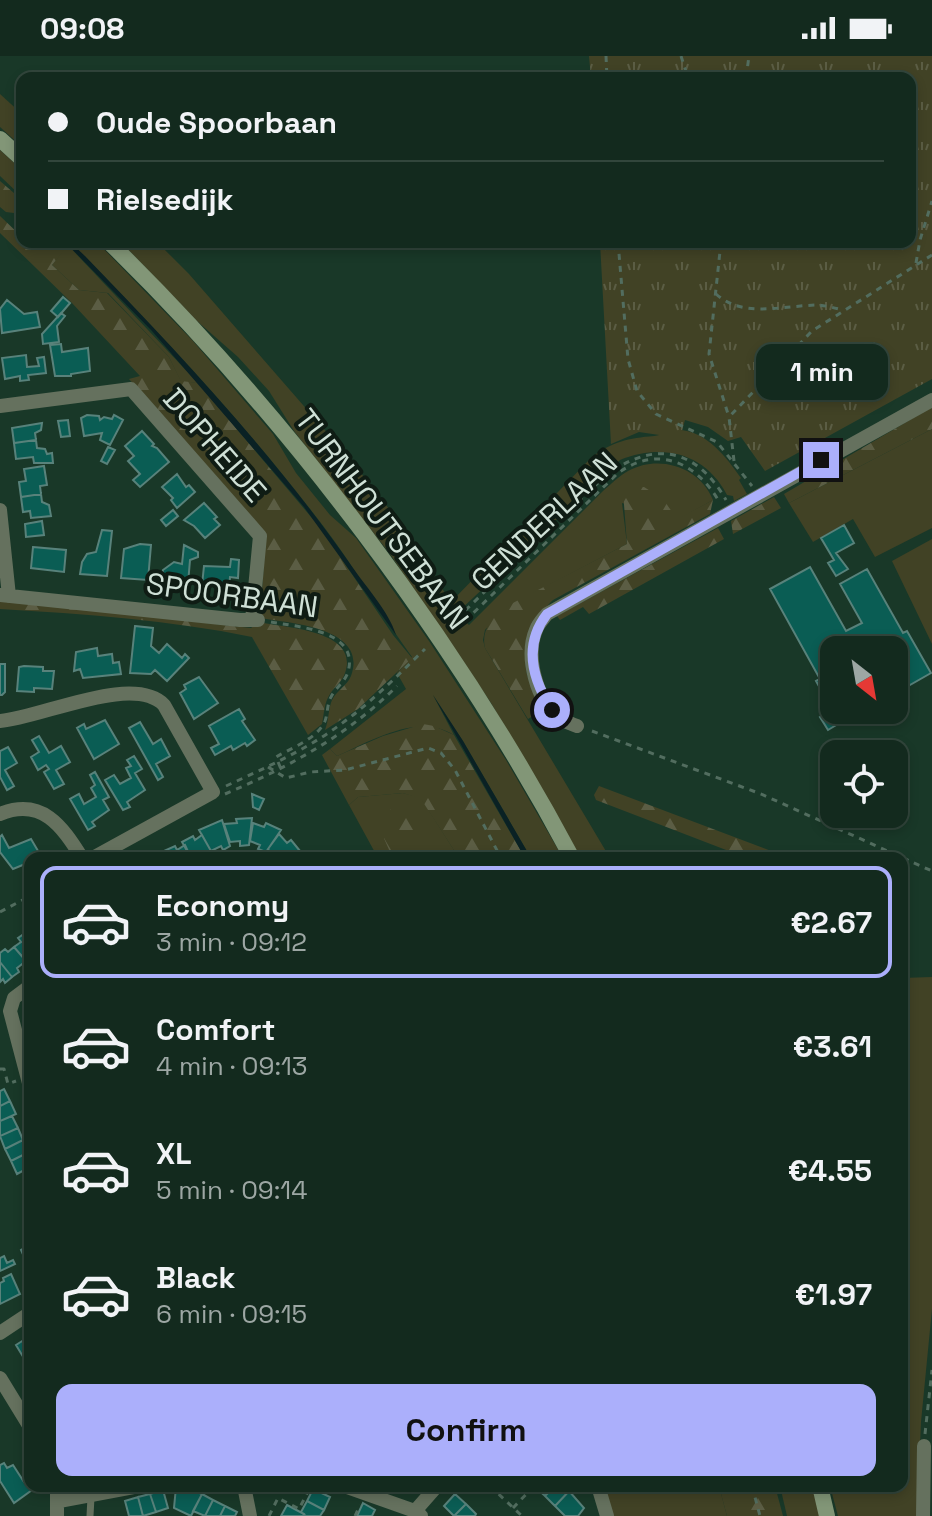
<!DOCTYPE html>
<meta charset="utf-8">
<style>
body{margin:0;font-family:"Space Grotesk",sans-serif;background:#1c3227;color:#f1f3f6;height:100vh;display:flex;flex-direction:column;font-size:30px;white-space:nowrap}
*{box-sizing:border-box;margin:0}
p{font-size:26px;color:#9da7a4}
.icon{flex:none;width:44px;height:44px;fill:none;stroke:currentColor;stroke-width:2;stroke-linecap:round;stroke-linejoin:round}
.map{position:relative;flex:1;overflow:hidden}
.details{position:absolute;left:24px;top:796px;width:884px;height:640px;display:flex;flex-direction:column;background:#132a1e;border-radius:16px;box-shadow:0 4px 12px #0003,0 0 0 2px #32463c}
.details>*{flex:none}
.top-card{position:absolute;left:16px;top:16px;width:900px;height:176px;border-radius:16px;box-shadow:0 4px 12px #0003,0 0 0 2px #32463c;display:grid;align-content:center;height:176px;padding:0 32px;background:#132a1e}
.needle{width:52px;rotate:149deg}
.tools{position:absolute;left:820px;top:580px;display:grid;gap:16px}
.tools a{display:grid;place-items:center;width:88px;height:88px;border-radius:16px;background:#132a1e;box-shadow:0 4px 12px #0003,0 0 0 2px #32463c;font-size:40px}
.end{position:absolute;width:36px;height:36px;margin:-18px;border:10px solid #abaffb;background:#111;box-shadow:0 0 0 4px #111}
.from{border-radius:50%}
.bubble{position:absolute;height:56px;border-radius:16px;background:#132a1e;box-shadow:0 4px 12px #0003,0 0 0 2px #32463c;font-size:26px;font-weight:700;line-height:56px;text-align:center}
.top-card b{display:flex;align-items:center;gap:28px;height:76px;font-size:30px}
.top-card b+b{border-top:2px solid #32463c}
.top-card i{width:20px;height:20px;background:#f1f3f6}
ul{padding:14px 0 0;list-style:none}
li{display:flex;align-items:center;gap:24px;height:112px;margin:0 16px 12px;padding:0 16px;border:4px solid transparent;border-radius:16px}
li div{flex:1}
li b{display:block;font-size:30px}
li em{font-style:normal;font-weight:700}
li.on{border-color:#abaffb}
li>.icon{width:72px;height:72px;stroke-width:1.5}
.button{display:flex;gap:16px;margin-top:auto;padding:16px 32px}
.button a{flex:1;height:92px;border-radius:16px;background:#abaffb;color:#111;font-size:32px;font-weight:700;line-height:92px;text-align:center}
.status{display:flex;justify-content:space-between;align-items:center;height:56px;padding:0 40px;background:#132a1e;direction:ltr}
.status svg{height:22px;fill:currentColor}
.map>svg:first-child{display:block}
</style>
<div class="status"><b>09:08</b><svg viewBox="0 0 49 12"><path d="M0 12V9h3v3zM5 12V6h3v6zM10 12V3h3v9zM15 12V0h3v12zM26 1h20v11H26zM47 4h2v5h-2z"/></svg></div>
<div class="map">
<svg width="932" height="1460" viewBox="0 0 932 1460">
<defs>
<pattern id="forest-firs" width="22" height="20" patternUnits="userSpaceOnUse" patternTransform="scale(2)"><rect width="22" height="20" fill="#414225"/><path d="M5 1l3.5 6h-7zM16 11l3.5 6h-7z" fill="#5b5d44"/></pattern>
<pattern id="park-tufts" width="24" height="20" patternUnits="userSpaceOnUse" patternTransform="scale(2)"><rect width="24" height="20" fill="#414225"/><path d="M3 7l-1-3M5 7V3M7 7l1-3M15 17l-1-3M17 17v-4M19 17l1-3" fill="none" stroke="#5b5d44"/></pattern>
</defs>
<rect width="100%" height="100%" fill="#193828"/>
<path fill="#414225" d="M0 38 22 58V91L0 71Z
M0 94 22 114V141L0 120Z
M60 186H65L198 327 181 326 169 301 108 237 79 234 52 209 65 192Z
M70 186H97L193 285 273 378 296 417 330 459 356 482 429 585 506 704 563 802H531L463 685 433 639 454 679C418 656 371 685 337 700L330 693 406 633 397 617 412 601C382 560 356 513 324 471 247 370 160 276 70 186Z
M121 186H157L189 218 350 403 393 458 451 546 591 402C611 386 629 382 654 380 662 379 671 374 678 374 706 374 727 402 741 422L739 424 747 438 734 445 733 440 727 439C705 397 663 387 620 404L457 557 469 569 603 435C611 428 619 420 628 415 659 398 700 411 713 444L677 464 622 447 627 488 503 553 485 574 483 584 485 592 610 802H581L491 647 459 599 390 498 294 375 269 335 238 301 197 265Z
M932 373V472L875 501 853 463 813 486 789 447Z
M932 483V588L892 505Z
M403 737 421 742 459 802H378L349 749 358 741Z
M932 921V1253L921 1366 917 1460H838L830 1430H902V922Z
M603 1430H719L727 1460H612Z
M780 1430H812L820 1460H787Z"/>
<path fill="url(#forest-firs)" d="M0 125 22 144V158L6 156 0 151Z
M0 160 22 181V186H60L66 192 52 209 79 234 107 237 169 301 181 325 198 327 322 474 393 579 412 602 358 653 325 674C329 664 328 654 332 644 337 634 347 630 351 620 369 571 288 567 260 562L266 480 129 323 140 320 72 247 0 177Z
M932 351V373L789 447 784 438Z
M644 431 663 443 677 463 713 444 710 458 553 544C544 552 541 560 536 570 518 610 525 616 542 654L528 663 485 592C481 575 491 563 503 552L627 488 623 435 629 432Z
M774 441 781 452 733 478 731 465Z
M718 472 724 483 589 558 583 551 560 564 557 560Z
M0 544 251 572 259 566C285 572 360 574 345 617 342 626 335 630 330 638 324 647 324 658 322 668L308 679 252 581C170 564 84 558 0 553Z
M423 668 434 670 454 679 525 802H459L421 743 403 737 381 739 358 741 349 749 322 699 330 693 337 700 383 680Z
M599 730 779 798V802H747L596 744 594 739Z
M393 752 410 757 417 771 411 794 401 801 391 798 382 778 380 761Z
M719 1430H775L783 1460H727Z"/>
<path fill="url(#park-tufts)" d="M589 0H932V323L765 415 741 381 728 385 708 371 685 364 680 382 639 376 611 388 600 186H910V22H591Z"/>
<path fill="#0a2124" d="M65 186H70L85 200C180 298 275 400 353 512 367 532 389 556 396 579L304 451 152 275Z
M433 639 463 685 531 802H525Z"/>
<path fill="#0a5d54" stroke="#58827b" stroke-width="2" d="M63 241 70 247 58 261 51 255Z
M7 244 24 258 37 256 40 271 2 277 0 253Z
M61 257 65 260 57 270 59 286 43 288 42 278Z
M61 288 62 296 88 292 90 315 71 318V320H55L50 289Z
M26 299 27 311 39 310 37 302 44 301 46 317 28 319 29 324 20 325V320L5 323 2 302Z
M87 359 99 360 100 364 104 361 112 363 114 359 123 364 110 389 100 384 102 377 84 380 81 362Z
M68 364 70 380 61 381 58 365Z
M42 367 41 374 35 377 36 384 14 387 12 372Z
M142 375 154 388 152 390 157 392 169 406 140 431 133 424 140 418 128 405 134 400 125 390Z
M36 384 37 392 45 393 47 398 52 397 53 407H34L33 401 16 403 14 387Z
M108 391 115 394 107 408 101 405Z
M44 410 47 429 40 430 41 438 21 441 19 426 26 425 24 413Z
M177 418 186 431 189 429 195 436 177 452 171 444 173 442 162 431Z
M41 438 42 446 49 449 51 460 31 462 30 455 23 456 21 441Z
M204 447 217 461 214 463 220 469 205 482 194 470 184 464Z
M173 454 178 460 166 470 161 464Z
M42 465 44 479 26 481 25 468Z
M844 469 854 487 836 497 848 513 836 520 828 507 834 504 821 482Z
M102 474 112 475 107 520 80 518 82 506 87 498 96 496Z
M140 488 151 489 148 524 121 522 124 493Z
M184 489 198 496V501L190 504 188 528 161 526 163 514 174 506 182 508Z
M33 491 66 494 64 516 31 512Z
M231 503 239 504 238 522 230 521 229 532 202 529 204 510 230 511Z
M810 511 846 575 862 567 840 528 867 513 903 577 907 575 931 617 894 638V594H834V654H864L840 668 816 625 820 623 770 533Z
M135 570 153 572 151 590 159 597 167 588 182 602 185 598 189 602 167 625 155 614 151 618 130 617Z
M97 592 98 600 112 598 113 607 119 606 121 618 83 622 80 613 74 615 76 596Z
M0 608H5V636L2 639H0Z
M24 610 43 611V615H54L52 633 34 632V636L17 635 19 611Z
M199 621 218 647 194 663 180 637 186 633 184 629Z
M239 653 245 663 242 665 255 684 247 690 245 687 233 694 231 690 215 699 211 692 219 688 209 670Z
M831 655 838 668 828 674 820 661Z
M105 664 119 688 94 703 77 672 84 668 86 673Z
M140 666 153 688 161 683 170 700 156 708 163 721 158 724 129 672Z
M39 680 49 697 61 690 70 706 56 714 64 728 54 733 44 716 49 713 46 709 38 714 31 701 39 696 32 684Z
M8 691 17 707 5 714 14 730 7 734 0 721V695Z
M134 700 142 713 135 717 145 734 127 746 130 751 123 754 105 724 114 719 120 728 131 722 126 712 131 710 127 704Z
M95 716 109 741 103 744 109 754 92 766 95 770 88 774 70 743 79 738 84 748 96 741 91 732 95 729 90 719Z
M252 738 264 743 259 754 253 751Z
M252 762 249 789 240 790V785L230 786 224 768 237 767 236 763Z
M222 764 230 790 223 794 221 790 211 795 199 774Z
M253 767 264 771 266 767 281 774 266 796 258 793 260 789 250 785Z
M279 778 287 787 291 784 300 795 292 802H274L268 793Z
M2 779 9 792 31 783 41 800 30 802V806L13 813 0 796V781Z
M202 779 211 795 202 802H191L182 786 193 780 195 784Z
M185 789 191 802H168L164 795 175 790 177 794Z
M28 875 30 877V902L26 905 14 891 21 886 18 882Z
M14 891 26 905 17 912 19 916 12 921 0 906V897L5 893 8 896Z
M0 906 12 921 5 927 3 923 0 926Z
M4 1033 10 1045 0 1050V1035Z
M10 1045 16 1058 0 1065V1050Z
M12 1060 18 1072 0 1080V1065Z
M18 1072 23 1084 5 1093 0 1080Z
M23 1084 29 1096 11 1105 5 1093Z
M29 1096 30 1111 17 1118 11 1105Z
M30 1189V1212H29L21 1194Z
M4 1200 7 1207 13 1204 15 1208 0 1215V1202Z
M11 1218 20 1238 0 1248V1227L4 1225 3 1222Z
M30 1280V1301L25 1304 16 1289Z
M4 1407 7 1412 13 1409 24 1426H26L32 1434 14 1447 0 1425V1409Z
M182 1430 202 1438 191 1460 174 1452 176 1431Z
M537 1430H555L545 1440 536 1432Z
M555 1430H574L555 1450 545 1440Z
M313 1433 330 1441 324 1454 307 1445Z
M163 1434 168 1452 156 1456 150 1438Z
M569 1435 584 1452 578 1460H565L555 1450Z
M150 1438 156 1456 143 1460 138 1441Z
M202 1438 213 1444 205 1460 193 1455Z
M455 1438 466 1448 454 1460 444 1450Z
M138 1441 143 1460H129L125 1445Z
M213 1444 225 1450 220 1460H205Z
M307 1445 324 1454 320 1460H306L301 1456Z
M363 1447 375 1454 372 1460H357Z
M466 1448 476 1458 475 1460H454Z
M287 1449 304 1458 303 1460H281Z
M225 1450 237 1456 235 1460H220Z"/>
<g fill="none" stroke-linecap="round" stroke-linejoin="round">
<path stroke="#526d5f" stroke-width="3" stroke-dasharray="6 6" stroke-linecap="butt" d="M606 0 607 22
M681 0 688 22
M746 22 749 0
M618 186 628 303 637 335 656 358 717 386 752 430
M721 186 709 298 729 361
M916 207 920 184 932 145
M716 238C743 263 785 249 819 249 827 250 835 252 843 254
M734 405 729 361 812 275 932 199
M465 565 618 417C659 388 697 407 720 447
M271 566C297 571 360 574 348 616 345 626 336 631 331 641 327 648 328 657 325 665 317 683 293 691 276 701L281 713
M448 571 603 422C651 384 695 390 726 444
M592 675 761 738 932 815
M268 711 286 722 310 716 345 714 428 692 441 697 455 714 501 802
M226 730C265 712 306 694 341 668 372 646 398 619 425 593
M225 738C289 711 348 679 397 630
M0 856 30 840
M0 1013H4L8 1028 16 1025
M925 1378 932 1314
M490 1430 522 1460
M752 1430 760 1460
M513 1452 534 1430
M269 1460 278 1442 299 1453 311 1430
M355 1460 360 1449"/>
<path stroke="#65715e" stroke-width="7" d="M90 1460 91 1441"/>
<path stroke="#65715e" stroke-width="14" d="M0 350 131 333 260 480 252 564
M0 454 9 540
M0 539 240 564H258
M0 665C41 662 133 617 164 649L213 736 93 802
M577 670C572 668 565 666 560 662 536 645 525 600 536 574 538 568 543 563 547 558L932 344
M0 758C42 741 62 770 82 802
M234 802H246
M30 930 14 942 10 955 30 1031
M0 1277 30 1257
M0 1322 30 1371
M244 1430 250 1460
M344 1430 415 1455 421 1460
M598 1430 607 1460
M59 1445 139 1430
M415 1455 437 1430
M57 1460V1430
M923 1460 924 1390"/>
<path stroke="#829677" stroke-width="16" d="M0 83 22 103
M109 186C287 360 455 582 572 802
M820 1430 827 1460"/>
</g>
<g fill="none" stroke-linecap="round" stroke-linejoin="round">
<path stroke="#abaffb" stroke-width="10" d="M552 654C532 623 523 589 547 558L821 404"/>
</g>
<g text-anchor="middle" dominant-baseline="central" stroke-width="8" stroke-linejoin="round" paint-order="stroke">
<g font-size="30" fill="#cfe0d6" stroke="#0f1c14">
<text transform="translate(215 389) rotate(49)">DOPHEIDE</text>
<text transform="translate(382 463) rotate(53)">TURNHOUTSEBAAN</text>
<text transform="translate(544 465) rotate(-43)">GENDERLAAN</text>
<text transform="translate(232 539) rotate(8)">SPOORBAAN</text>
</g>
</g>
</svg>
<div class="tools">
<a><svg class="needle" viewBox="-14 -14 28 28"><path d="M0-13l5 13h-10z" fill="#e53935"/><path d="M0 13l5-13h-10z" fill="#9da7a4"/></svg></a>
<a><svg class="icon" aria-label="locate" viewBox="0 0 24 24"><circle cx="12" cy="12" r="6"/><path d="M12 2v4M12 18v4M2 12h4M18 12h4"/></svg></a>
</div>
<i class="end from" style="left:552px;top:654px"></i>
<i class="end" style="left:821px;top:404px"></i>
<div class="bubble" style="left:756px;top:288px;width:132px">1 min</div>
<div class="top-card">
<b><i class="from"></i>Oude Spoorbaan</b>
<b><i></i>Rielsedijk</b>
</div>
<section class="details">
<ul>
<li class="on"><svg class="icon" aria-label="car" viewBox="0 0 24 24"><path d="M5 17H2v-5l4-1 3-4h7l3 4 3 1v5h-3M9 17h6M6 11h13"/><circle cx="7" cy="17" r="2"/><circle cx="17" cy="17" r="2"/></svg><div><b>Economy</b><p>3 min · 09:12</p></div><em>€2.67</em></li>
<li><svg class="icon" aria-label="car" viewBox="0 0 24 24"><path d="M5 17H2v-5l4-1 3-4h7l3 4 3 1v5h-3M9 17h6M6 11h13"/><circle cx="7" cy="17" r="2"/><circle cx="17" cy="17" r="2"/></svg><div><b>Comfort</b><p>4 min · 09:13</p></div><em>€3.61</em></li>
<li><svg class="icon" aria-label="car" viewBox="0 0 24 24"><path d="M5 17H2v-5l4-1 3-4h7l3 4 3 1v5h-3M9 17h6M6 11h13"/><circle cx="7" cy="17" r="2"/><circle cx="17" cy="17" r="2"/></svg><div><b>XL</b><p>5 min · 09:14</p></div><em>€4.55</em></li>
<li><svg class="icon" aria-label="car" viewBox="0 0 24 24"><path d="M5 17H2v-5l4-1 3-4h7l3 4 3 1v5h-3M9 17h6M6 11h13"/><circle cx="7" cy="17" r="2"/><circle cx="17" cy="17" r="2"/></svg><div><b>Black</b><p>6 min · 09:15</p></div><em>€1.97</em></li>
</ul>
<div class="button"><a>Confirm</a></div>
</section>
</div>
